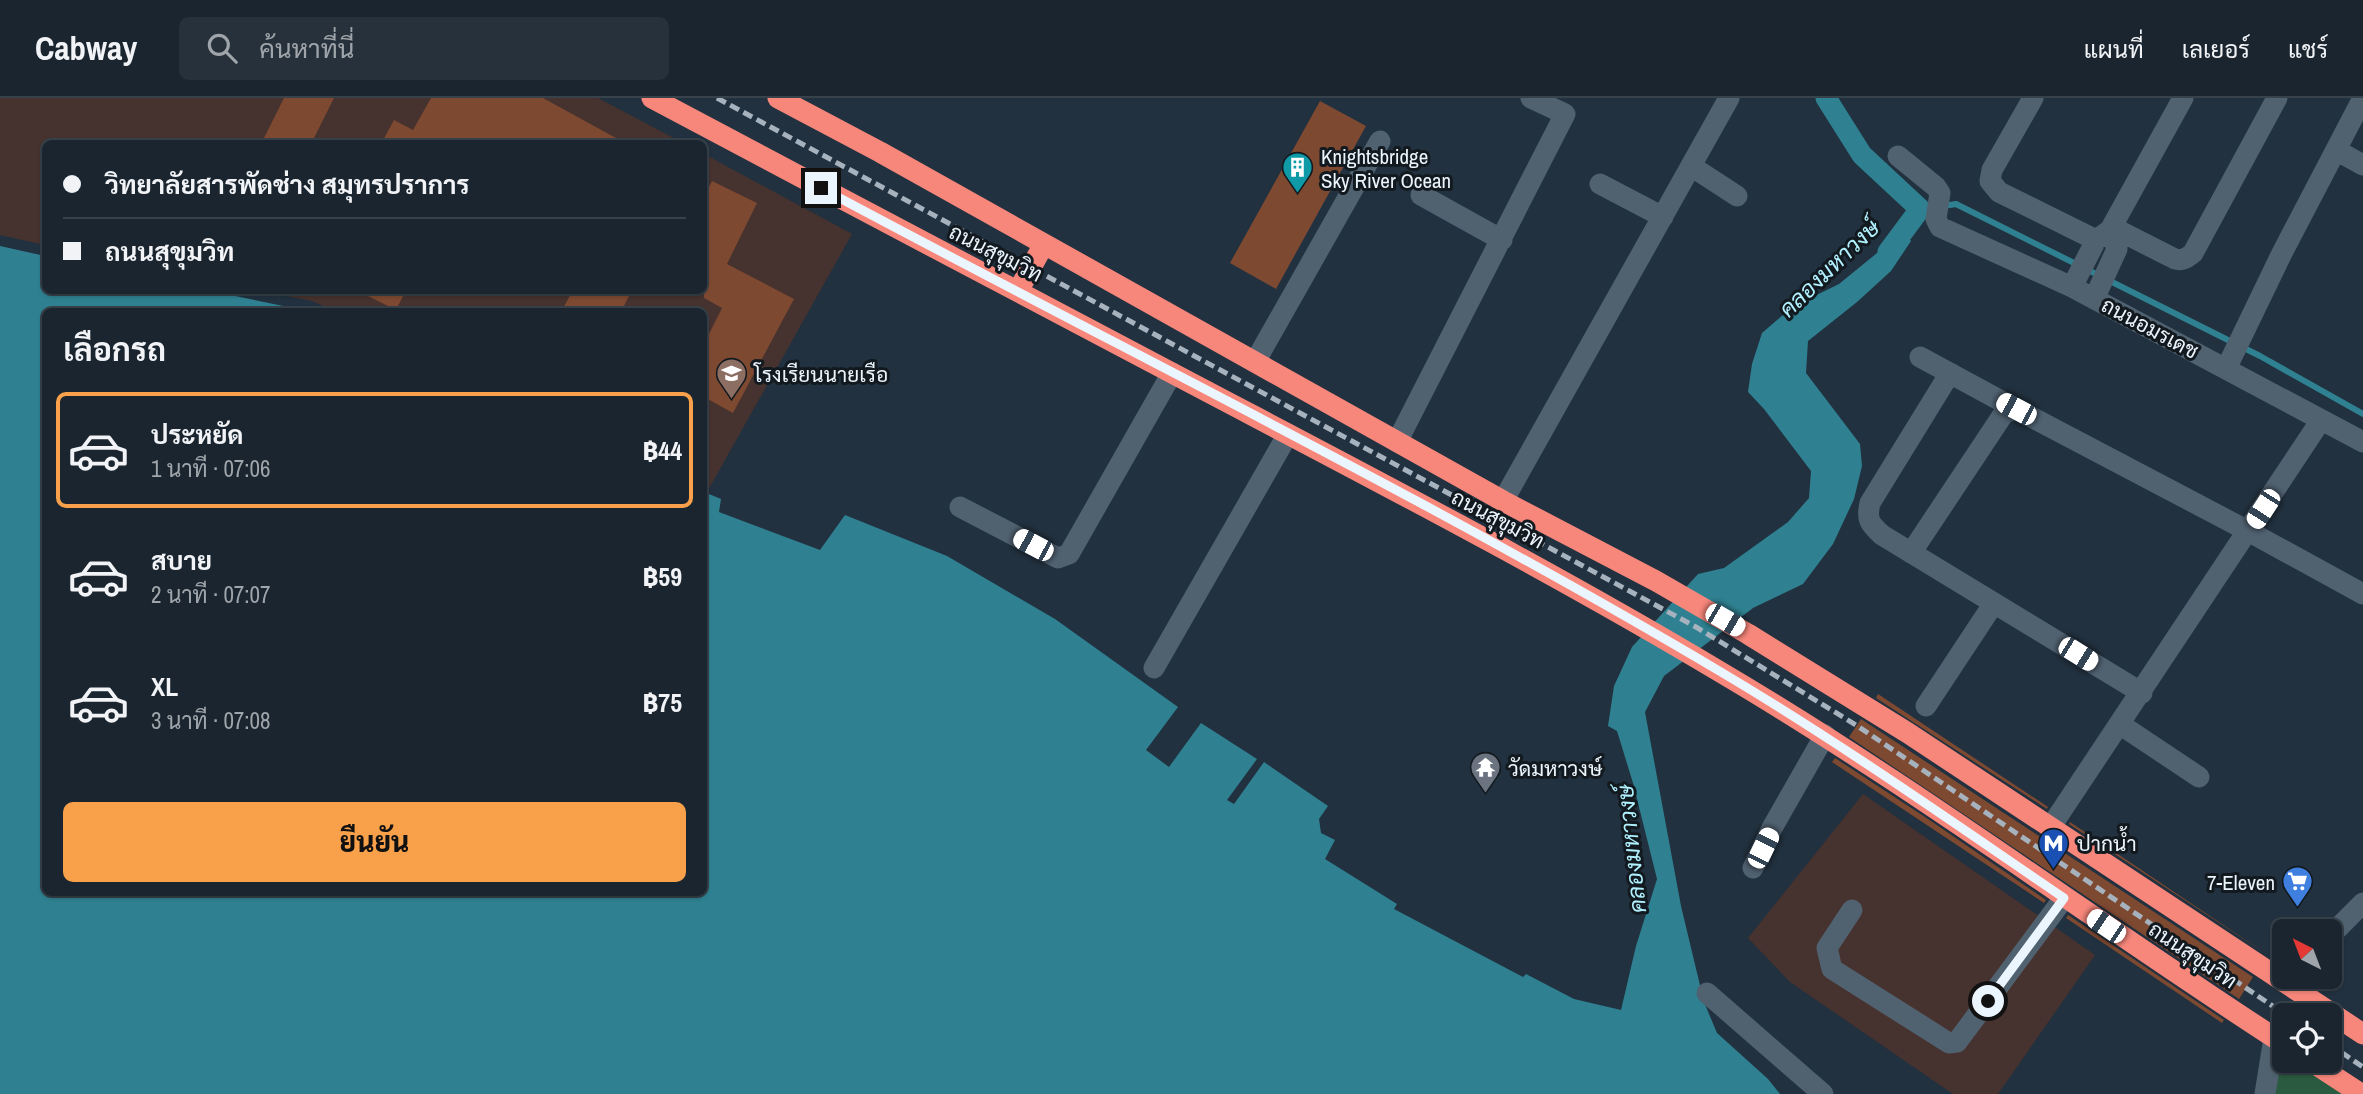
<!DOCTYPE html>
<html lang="th">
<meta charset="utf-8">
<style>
body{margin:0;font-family:"Archivo Narrow",Sarabun,sans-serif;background:#27313b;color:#f1f3f6;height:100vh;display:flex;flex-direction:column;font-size:26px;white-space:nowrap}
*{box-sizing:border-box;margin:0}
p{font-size:23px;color:#9fa5aa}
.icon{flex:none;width:38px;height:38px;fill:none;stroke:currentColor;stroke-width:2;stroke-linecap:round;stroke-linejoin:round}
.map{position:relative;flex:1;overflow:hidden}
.drawer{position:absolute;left:42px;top:210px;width:665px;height:588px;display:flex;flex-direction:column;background:#1a252f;border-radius:10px;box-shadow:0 2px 5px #0004,0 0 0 2px #38424b}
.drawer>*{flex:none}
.banner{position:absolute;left:42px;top:42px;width:665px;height:154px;border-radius:10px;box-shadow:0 2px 5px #0004,0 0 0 2px #38424b;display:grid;align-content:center;height:154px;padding:0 21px;background:#1a252f}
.needle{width:46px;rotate:318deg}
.tools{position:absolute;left:2272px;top:821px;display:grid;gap:14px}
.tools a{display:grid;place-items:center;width:70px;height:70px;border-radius:10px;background:#1a252f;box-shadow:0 2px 5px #0004,0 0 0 2px #38424b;font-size:35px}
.end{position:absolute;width:32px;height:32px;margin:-16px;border:9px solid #ebf5fe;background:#111;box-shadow:0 0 0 4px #111}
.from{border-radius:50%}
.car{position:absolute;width:21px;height:42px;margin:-21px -10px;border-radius:9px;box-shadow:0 0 5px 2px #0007;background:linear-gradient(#fff 24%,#345 0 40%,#fff 0 76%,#345 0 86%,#fff 0)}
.banner b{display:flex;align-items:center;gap:24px;height:66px;font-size:26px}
.banner b+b{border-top:2px solid #38424b}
.banner i{width:18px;height:18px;background:#f1f3f6}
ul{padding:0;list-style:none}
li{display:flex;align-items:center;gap:21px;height:116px;margin:0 14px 10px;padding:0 7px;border:4px solid transparent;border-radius:10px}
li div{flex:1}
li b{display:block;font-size:26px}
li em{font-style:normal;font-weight:800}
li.selected{border-color:#f8a14a}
li>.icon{width:63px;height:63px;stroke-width:1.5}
h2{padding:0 21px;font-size:32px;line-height:84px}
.primary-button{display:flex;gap:14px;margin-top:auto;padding:14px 21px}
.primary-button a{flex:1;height:80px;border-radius:10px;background:#f8a14a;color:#111;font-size:28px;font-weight:800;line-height:80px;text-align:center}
header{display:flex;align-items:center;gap:42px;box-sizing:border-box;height:98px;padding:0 35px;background:#1a252f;border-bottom:2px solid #38424b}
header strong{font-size:33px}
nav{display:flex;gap:38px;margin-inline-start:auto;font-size:24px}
.search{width:490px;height:63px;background:#27313b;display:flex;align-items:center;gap:18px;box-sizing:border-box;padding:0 24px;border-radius:10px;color:#9fa5aa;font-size:26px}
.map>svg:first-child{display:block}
</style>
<header>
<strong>Cabway</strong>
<div class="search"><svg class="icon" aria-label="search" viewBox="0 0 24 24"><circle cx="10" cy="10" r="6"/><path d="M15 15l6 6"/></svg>ค้นหาที่นี่</div>
<nav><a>แผนที่</a><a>เลเยอร์</a><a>แชร์</a></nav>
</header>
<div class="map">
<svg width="2363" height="996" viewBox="0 0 2363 996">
<rect width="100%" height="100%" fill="#22313f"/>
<path fill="#46322e" d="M0 0H598L683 45 46 46 45 147 0 137Z
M704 56 852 136 707 394 704 393V214L334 213 312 203 262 193 704 192Z
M1863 696 2095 857 1998 996H1953L1790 884 1748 840Z"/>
<path fill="#2a5a3f" d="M2284 946V962L2309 963 2361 996H2268Z"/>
<path fill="#2f8191" d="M1904 133 1911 143 1891 173 1857 204 1808 243 1806 275 1860 346 1862 368 1854 401 1833 446 1803 486 1753 510 1664 578 1645 614 1681 808 1704 904 1717 935 1768 981 1780 996H0V148L45 158 46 192 211 193 293 210 292 214H46V794H704V394L721 401 719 414 820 452 845 417 947 458 1055 521 1178 609 1146 652 1169 669 1201 625 1257 661 1227 702 1234 706 1264 664 1328 708 1319 721 1321 735 1335 742 1325 761 1397 806 1394 811 1523 879 1526 876 1574 901 1621 912 1636 848 1657 781 1633 685 1617 633 1608 628 1614 588 1632 549 1698 476 1724 470 1788 424 1809 400 1811 373 1764 311 1748 294 1752 266 1762 235 1792 209 1839 186Z"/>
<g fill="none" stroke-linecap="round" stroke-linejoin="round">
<path stroke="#2f8191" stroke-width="6" d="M1943 108 1956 106 2260 258 2363 316"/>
<path stroke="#2f8191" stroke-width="21" d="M1826 0 1862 57 1920 111 1888 154"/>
</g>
<path fill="#7e4931" d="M284 0H334L311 46H261Z
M431 0H543L627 46H381L394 22 413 32Z
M1320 3 1366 28 1276 191 1230 165Z
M712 83 757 105 727 166 794 201 733 315 704 299V246L722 210 704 200V99Z
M356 192H406L396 212Z
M573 192H632L621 214H561Z
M1878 596 2048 709 2047 711 1876 600Z
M1861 621 2253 879 2239 901 1849 639Z
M1835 660 1928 721 2046 802 2044 805 1832 664Z
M2070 724 2268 857 2069 726Z
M2068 817 2224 922 2222 925 2066 820Z"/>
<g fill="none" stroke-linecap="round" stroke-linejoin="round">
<path stroke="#506170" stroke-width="21" d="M2033 0 1992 72 1990 83 1999 94 2096 142
M2336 52 2363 67
M1898 58 1936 89 1940 95 1936 121 1940 129 2072 189 2363 344
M1691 68 1737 98
M1600 86 1663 119
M1421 97 1502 142
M2112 129 2175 161C2182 163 2187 160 2193 155L2277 0
M2110 132 2183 0
M2072 189 2096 142 2110 132 2117 151 2094 201
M1920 259 2016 311
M1255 264 1380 43
M2226 271 2282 155 2363 0
M1950 275 1870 405C1866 422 1870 426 1882 437L2142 595
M1397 344 1565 16 1531 0
M1503 403 1729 0
M960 409 1058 460 1069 456 1172 275
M1911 455 2004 315 2016 311 2248 433 2363 496
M1154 570 1288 336
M1926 608 1994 505
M2121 627 2199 679
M2050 730 2321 322
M1753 770 1772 730 1825 637
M1852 812 1827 850 1832 871 1949 945 1957 944 2064 800
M2329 839 2363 805
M1707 895 1823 996
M2265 996 2274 940"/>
<path stroke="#f7867b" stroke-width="21" d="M652 0C825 92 999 184 1172 275 1356 372 1543 468 1722 575 1915 689 2095 824 2284 946
M778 0 880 54 1503 403 1656 483 1748 536 1908 635 2363 936
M1018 193 1044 146
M2309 962 2361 996"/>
<path stroke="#a6b2bd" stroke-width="5" stroke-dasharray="10 5" stroke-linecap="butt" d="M717 0 1696 529 1856 627 2286 917
M2329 946 2363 969"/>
</g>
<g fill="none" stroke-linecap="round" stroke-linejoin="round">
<path stroke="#ebf5fe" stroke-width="9" d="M821 90C1121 251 1428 400 1721 574 1839 644 1951 723 2064 800L1988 903"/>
</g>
<defs>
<symbol id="building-pin" viewBox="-11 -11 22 30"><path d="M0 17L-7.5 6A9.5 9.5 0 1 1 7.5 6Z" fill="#0f9aa8" stroke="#12191f"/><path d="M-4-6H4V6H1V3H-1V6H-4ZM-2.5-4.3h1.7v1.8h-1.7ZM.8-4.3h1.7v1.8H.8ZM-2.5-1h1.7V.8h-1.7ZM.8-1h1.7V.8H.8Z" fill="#fff"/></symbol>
<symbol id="university-pin" viewBox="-11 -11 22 30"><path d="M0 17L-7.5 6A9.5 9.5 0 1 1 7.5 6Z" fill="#8d6e63" stroke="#12191f"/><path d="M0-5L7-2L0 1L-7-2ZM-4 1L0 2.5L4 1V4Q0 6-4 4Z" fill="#fff"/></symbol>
<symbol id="temple-pin" viewBox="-11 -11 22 30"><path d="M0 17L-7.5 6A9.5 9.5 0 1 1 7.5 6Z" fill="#6b7280" stroke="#12191f"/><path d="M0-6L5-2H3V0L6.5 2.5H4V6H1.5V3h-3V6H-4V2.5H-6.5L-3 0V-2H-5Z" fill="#fff"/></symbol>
<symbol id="metro-pin" viewBox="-11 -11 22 30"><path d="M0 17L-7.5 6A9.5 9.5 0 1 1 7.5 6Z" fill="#1a4fb4" stroke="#12191f"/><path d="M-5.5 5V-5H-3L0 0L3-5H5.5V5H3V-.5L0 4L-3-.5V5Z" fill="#fff"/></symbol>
<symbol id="supermarket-pin" viewBox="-11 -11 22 30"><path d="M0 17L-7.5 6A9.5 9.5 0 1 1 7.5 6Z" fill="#3f7fe0" stroke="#12191f"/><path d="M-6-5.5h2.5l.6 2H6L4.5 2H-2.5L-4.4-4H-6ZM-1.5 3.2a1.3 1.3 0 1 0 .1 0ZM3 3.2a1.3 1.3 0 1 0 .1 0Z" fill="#fff"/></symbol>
</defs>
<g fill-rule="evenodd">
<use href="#building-pin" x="1280" y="52" width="35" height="47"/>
<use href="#university-pin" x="714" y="258" width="35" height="47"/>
<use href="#temple-pin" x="1468" y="652" width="35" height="47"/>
<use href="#metro-pin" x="2036" y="728" width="35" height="47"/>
<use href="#supermarket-pin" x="2280" y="766" width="35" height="47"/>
</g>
<g text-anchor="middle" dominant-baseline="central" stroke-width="6" stroke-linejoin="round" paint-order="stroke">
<g font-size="21" fill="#ebf5fe" stroke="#12191f" text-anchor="start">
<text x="1321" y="58">Knightsbridge<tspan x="1321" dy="24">Sky River Ocean</tspan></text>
<text x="754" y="276">โรงเรียนนายเรือ</text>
<text x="1508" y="670">วัดมหาวงษ์</text>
<text x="2077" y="745">ปากน้ำ</text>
<text x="2275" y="784" text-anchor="end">7-Eleven</text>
</g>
<g font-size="21" fill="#ebf5fe" stroke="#12191f">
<text transform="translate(996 155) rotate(27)">ถนนสุขุมวิท</text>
<text transform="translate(2150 230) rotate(28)">ถนนอมรเดช</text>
<text transform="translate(1498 421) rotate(28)">ถนนสุขุมวิท</text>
<text transform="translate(2193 857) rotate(34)">ถนนสุขุมวิท</text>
</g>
<g font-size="23" font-style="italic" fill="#b1f1ff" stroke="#12191f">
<text transform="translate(1829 170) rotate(-44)">คลองมหาวงษ์</text>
<text transform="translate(1631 751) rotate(-96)">คลองมหาวงษ์</text>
</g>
</g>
</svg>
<div class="tools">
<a><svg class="needle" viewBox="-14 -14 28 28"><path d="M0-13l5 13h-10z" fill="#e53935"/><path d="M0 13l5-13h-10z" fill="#9fa5aa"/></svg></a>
<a><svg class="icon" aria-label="locate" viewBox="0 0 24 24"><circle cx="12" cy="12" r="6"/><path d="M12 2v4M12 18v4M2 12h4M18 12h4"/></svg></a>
</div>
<i class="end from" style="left:1988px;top:903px"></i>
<i class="end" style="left:821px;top:90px"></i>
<i class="car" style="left:2016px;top:311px;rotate:298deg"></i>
<i class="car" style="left:2263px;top:411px;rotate:213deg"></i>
<i class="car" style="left:1033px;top:447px;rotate:298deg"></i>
<i class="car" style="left:1725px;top:522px;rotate:120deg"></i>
<i class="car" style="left:2078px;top:556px;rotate:122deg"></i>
<i class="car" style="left:1763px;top:750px;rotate:26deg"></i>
<i class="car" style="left:2106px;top:828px;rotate:304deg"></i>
<div class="banner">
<b><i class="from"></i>วิทยาลัยสารพัดช่าง สมุทรปราการ</b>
<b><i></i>ถนนสุขุมวิท</b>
</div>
<section class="drawer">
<h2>เลือกรถ</h2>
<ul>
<li class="selected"><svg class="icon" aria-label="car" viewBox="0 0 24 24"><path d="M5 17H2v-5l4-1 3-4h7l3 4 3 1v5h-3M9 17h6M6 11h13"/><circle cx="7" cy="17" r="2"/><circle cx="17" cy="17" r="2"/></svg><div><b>ประหยัด</b><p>1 นาที · 07:06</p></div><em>฿44</em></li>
<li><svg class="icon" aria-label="car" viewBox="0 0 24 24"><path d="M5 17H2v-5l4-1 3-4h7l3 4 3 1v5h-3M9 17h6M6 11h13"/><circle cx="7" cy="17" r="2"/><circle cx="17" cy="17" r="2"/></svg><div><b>สบาย</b><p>2 นาที · 07:07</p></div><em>฿59</em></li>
<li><svg class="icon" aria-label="car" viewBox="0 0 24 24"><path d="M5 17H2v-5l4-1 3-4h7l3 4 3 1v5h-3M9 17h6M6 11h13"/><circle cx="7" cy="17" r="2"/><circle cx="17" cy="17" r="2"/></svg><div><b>XL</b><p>3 นาที · 07:08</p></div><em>฿75</em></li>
</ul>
<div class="primary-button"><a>ยืนยัน</a></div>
</section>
</div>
